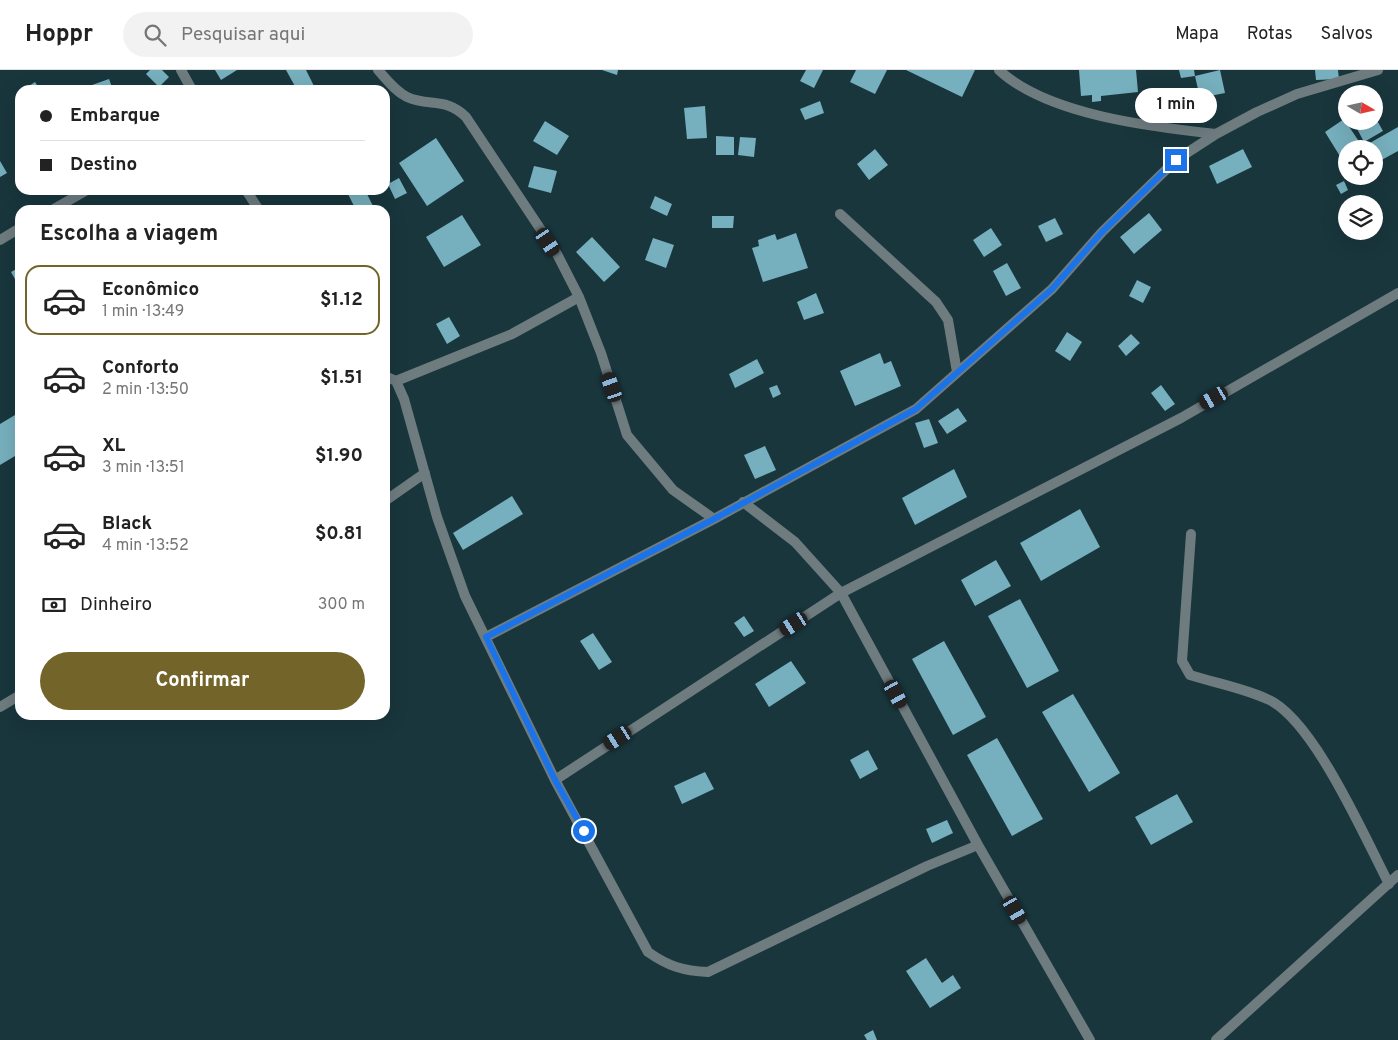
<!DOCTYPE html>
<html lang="pt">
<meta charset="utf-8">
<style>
body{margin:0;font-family:Overpass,sans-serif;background:#f2f2f2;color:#222;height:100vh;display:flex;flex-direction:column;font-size:19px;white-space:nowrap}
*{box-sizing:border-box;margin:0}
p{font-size:16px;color:#767676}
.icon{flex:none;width:28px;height:28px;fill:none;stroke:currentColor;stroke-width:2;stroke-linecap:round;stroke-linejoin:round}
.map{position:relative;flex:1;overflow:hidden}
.side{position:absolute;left:15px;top:135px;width:375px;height:515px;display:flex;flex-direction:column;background:#fff;border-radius:15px;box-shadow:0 5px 20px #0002}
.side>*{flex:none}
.top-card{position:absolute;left:15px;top:15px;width:375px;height:110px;border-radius:15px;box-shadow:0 5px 20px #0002;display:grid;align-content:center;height:110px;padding:0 25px;background:#fff}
.needle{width:32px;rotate:99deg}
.fabs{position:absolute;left:1338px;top:15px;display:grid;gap:10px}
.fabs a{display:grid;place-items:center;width:45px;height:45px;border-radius:50%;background:#fff;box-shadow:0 5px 20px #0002;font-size:25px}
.end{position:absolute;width:22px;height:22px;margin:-11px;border:6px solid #1a73e8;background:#fff;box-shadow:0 0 0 2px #fff}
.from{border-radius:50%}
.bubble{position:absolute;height:35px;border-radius:18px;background:#fff;box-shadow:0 5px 20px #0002;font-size:16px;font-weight:700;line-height:35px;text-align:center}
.car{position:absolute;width:15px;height:30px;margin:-15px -8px;border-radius:6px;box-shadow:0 0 4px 1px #0007;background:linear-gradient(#222 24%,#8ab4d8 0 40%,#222 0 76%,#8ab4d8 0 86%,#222 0)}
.top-card b{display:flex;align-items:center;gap:18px;height:48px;font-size:19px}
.top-card b+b{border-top:1px solid #e0e0e0}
.top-card i{width:12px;height:12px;background:#222}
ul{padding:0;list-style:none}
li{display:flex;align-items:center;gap:15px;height:70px;margin:0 10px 8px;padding:0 15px;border:2px solid transparent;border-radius:15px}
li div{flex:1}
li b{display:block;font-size:19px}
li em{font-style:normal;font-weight:700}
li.on{border-color:#73642a}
li>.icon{width:45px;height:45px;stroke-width:1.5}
h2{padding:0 25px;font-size:22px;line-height:60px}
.pay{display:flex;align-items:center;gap:12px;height:55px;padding:0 25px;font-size:19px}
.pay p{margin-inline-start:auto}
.action{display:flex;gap:10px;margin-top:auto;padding:10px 25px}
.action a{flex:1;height:58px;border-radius:30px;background:#73642a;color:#fff;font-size:20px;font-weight:700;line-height:58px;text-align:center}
header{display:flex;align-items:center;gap:30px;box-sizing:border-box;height:70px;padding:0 25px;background:#fff;border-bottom:1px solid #e0e0e0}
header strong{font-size:24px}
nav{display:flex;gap:28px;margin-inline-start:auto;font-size:18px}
.search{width:350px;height:45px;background:#f2f2f2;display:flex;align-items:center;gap:12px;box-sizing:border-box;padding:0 18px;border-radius:28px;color:#767676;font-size:19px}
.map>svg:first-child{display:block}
</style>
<header>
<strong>Hoppr</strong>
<div class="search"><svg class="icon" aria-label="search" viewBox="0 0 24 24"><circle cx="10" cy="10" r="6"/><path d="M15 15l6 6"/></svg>Pesquisar aqui</div>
<nav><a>Mapa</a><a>Rotas</a><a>Salvos</a></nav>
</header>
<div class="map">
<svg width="1398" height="970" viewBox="0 0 1398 970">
<rect width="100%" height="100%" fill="#19363d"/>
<path fill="#76afbd" d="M150 0H162L169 7 159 17 146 4Z
M215 0H237L221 10Z
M286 0H306L316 20H297Z
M602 0H618L617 5Z
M806 0H823L814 18 800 11Z
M856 0H887L875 24 850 12Z
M906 0H975L962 27Z
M1079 0H1136L1138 22 1101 26V31L1092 32V25L1081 26Z
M1179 0H1194L1195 6 1181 8Z
M1220 0 1225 23 1200 28 1195 6Z
M1315 0H1338L1339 9 1316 10Z
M109 9 113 20H94L92 15Z
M35 12 40 20H23Z
M820 31 824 43 805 50 800 39Z
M705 36 707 68 687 69 684 38Z
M1374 45 1383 61 1364 72 1353 51H1374Z
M1344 49 1364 79H1346V96L1325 62Z
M545 51 569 66 557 85 533 71Z
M1398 57V81L1378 92 1374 85V79H1370L1368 74Z
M716 66 734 67V85H716Z
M740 67 756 68 754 87 738 85Z
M436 68 464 111 427 136 399 93Z
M875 79 888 95 869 110 857 94Z
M1243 79 1252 97 1217 114 1209 96Z
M0 91 7 103 0 107Z
M534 96 557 101 551 123 528 117Z
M399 108 407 123 395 129 388 114Z
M1344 111 1348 120 1341 124 1336 115Z
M346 120H365L375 140H356Z
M655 126 672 134 667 146 650 138Z
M1149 143 1162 160 1134 184 1120 167Z
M462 145 481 175 444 197 426 167Z
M712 146H734L733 158H712Z
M1055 148 1063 164 1046 172 1038 156Z
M991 158 1002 175 984 187 973 170Z
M796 163 808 198 763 212 752 178 759 176 758 170 775 164 777 170Z
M592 167 620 197 604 212 576 182Z
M653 168 674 175 666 198 645 190Z
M1007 193 1021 218 1006 226 993 201Z
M20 197V218L11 202Z
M1137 210 1151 217 1143 233 1129 226Z
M816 223 824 243 804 250 797 232Z
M449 247 460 266 447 274 436 254Z
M1067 262 1082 272 1070 291 1055 281Z
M1131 264 1140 273 1126 286 1118 276Z
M880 283 884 294 891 291 901 316 855 336 840 301Z
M757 289 764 303 735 318 729 304Z
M777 315 781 324 773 328 769 318Z
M1161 315 1175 334 1165 341 1151 323Z
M958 338 967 351 947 364 938 351Z
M20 342V383L0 395V354Z
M929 349 938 373 924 378 915 353Z
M765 376 776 400 755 409 744 385Z
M954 399 967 427 915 455 902 428Z
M512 426 523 444 463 480 453 463Z
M1080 439 1100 477 1041 511 1020 473Z
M996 490 1011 516 975 536 961 510Z
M1020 529 1059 601 1027 618 988 546Z
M744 546 754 561 744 567 734 553Z
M593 563 612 592 599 600 580 571Z
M944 571 986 647 953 665 912 589Z
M791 591 806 613 769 637 755 614Z
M1073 624 1120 703 1089 722 1042 642Z
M997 668 1043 749 1012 766 967 685Z
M868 680 878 699 860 709 850 690Z
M705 702 714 719 682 734 674 716Z
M1177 724 1193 752 1151 775 1135 747Z
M947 750 953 763 932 773 926 759Z
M926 888 942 913 953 905 961 918 930 938 906 901Z
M873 960 877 970H867L864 965Z"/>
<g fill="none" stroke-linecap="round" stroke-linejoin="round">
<path stroke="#6e7c7f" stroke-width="10" d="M1191 464 1182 591 1190 605C1215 613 1243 618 1267 629 1313 648 1365 768 1389 814
M1216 970 1398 805"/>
<path stroke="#6e7c7f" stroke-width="10" d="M181 0 192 20
M378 0C387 10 395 21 407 27 429 37 446 27 466 47L557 184 579 227 601 283 627 365 673 420 714 449
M999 0C1047 45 1152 57 1216 64
M246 120 259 140
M52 140 87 120
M840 144 936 232 948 250 957 302
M0 170 20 158
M385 306 396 311 404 329 437 447 465 526 555 710 648 882C668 896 683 901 708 902L927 796 978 775
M396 311 512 264 579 227
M385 431 425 403
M743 432 795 472 841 523 978 775 1090 970
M486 567 714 449 916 339 1052 219 1102 162 1176 90 1216 64 1257 42 1297 24 1378 0
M0 637 20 625
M555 710 841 523 1181 348 1398 223"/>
</g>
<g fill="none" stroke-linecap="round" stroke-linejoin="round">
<path stroke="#1a73e8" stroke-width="6" d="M584 761 555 710 486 567 714 449 916 339 1052 219 1102 162 1176 90"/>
</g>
</svg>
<div class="fabs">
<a><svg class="needle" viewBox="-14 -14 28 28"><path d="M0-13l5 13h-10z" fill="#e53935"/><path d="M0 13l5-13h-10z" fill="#767676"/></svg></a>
<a><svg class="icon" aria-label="locate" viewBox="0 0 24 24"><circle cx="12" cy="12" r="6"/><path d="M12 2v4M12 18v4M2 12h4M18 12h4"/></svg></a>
<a><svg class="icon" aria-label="layers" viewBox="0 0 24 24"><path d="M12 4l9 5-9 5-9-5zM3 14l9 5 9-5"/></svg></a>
</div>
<i class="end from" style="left:584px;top:761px"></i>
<i class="end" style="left:1176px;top:90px"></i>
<div class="bubble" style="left:1135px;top:18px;width:82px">1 min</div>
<i class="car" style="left:548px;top:172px;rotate:146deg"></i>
<i class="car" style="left:612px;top:317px;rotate:341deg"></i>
<i class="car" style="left:1214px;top:328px;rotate:240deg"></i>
<i class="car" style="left:794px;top:554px;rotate:237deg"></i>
<i class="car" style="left:896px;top:624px;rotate:151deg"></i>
<i class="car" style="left:618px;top:668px;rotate:237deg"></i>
<i class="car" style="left:1015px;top:840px;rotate:150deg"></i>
<div class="top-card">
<b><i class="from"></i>Embarque</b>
<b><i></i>Destino</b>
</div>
<section class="side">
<h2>Escolha a viagem</h2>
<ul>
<li class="on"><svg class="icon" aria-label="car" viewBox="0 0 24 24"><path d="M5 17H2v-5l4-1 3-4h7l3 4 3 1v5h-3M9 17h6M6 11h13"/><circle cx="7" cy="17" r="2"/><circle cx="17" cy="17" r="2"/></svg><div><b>Econômico</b><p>1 min · 13:49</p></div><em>$1.12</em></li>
<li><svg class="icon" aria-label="car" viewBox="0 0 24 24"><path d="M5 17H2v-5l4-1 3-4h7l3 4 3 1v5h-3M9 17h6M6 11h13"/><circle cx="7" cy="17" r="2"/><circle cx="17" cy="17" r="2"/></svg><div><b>Conforto</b><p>2 min · 13:50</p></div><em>$1.51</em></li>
<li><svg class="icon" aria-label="car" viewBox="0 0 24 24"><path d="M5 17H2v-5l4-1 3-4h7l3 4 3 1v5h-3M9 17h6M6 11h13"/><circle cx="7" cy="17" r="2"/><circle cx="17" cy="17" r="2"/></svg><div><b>XL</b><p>3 min · 13:51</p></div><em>$1.90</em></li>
<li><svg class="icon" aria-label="car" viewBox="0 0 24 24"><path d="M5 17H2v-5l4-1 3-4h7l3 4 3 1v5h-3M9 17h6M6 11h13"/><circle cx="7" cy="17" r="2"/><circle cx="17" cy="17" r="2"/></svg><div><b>Black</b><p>4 min · 13:52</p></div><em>$0.81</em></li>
</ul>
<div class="pay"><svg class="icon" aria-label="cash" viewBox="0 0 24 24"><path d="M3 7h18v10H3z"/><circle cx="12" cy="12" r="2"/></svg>Dinheiro<p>300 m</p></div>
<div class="action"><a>Confirmar</a></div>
</section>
</div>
